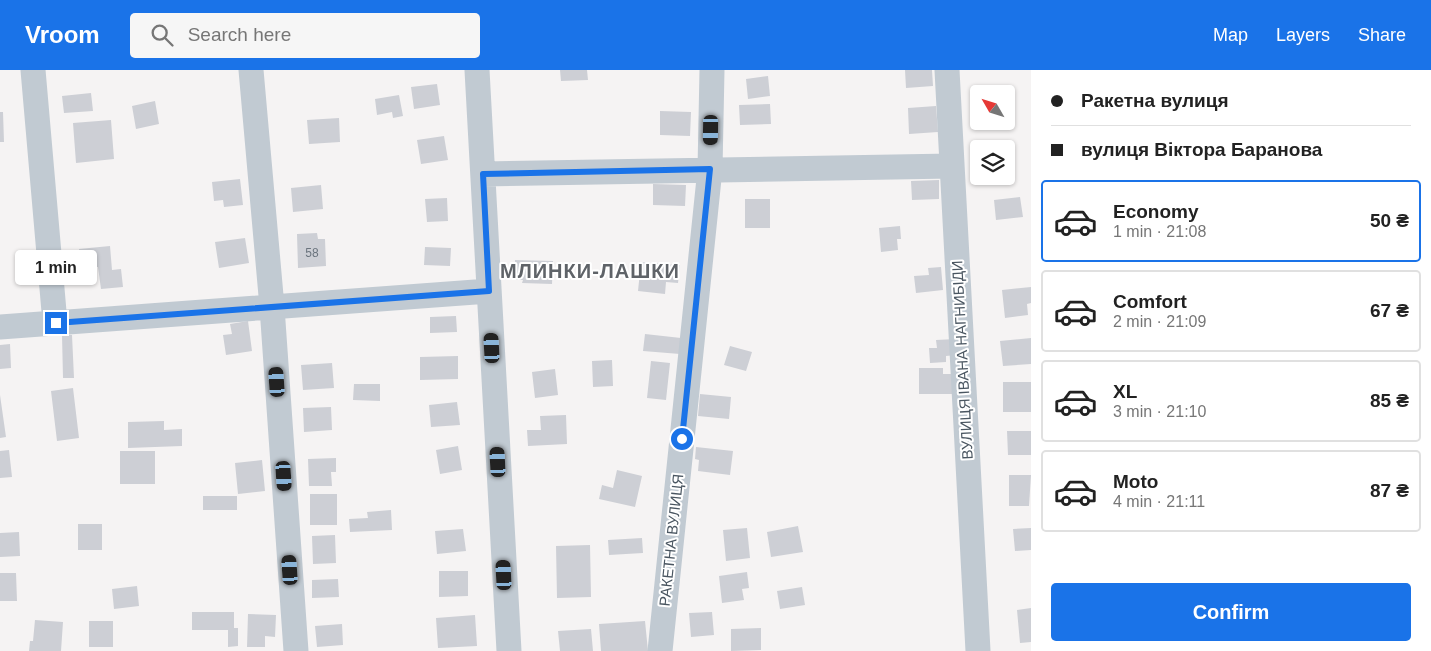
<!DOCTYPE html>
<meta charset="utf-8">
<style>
body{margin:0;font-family:Helvetica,sans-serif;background:#f6f6f6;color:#222;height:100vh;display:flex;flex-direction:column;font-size:19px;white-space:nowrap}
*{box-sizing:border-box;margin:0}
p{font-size:16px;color:#767676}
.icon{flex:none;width:28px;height:28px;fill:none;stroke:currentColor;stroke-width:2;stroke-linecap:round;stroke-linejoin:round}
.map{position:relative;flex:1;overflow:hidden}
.drawer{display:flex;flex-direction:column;background:#fff;width:400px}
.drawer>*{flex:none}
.guide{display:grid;align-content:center;height:110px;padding:0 20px;background:#fff}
.needle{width:32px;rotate:309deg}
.fabs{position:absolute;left:970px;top:15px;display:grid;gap:10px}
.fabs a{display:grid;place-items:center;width:45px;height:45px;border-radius:5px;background:#fff;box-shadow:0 1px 4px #0004;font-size:25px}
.end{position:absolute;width:22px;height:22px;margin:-11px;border:6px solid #1a73e8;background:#fff;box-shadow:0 0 0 2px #fff}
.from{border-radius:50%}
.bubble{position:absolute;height:35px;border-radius:5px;background:#fff;box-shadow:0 1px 4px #0004;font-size:16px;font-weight:800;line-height:35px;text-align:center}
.car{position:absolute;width:15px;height:30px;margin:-15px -8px;border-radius:6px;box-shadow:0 0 4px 1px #0007;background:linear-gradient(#222 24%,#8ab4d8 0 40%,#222 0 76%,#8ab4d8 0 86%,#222 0)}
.guide b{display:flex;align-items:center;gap:18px;height:48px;font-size:19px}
.guide b+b{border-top:1px solid #e0e0e0}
.guide i{width:12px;height:12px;background:#222}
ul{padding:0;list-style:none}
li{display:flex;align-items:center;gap:15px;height:82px;margin:0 10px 8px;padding:0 10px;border:2px solid #e0e0e0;border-radius:5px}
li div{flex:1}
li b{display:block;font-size:19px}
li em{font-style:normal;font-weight:800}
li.on{border-color:#1a73e8}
li>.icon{width:45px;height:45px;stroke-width:1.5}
.action{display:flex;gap:10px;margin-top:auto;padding:10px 20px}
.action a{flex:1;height:58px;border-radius:5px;background:#1a73e8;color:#fff;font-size:20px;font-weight:800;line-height:58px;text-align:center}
header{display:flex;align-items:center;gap:30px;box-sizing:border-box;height:70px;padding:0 25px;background:#1a73e8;color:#fff}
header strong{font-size:24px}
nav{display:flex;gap:28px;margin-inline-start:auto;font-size:18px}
.search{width:350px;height:45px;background:#f6f6f6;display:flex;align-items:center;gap:12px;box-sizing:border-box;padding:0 18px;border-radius:5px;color:#767676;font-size:19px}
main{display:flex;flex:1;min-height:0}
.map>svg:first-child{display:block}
</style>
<header>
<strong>Vroom</strong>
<div class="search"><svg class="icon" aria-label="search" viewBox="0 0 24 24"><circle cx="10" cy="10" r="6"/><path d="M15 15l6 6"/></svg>Search here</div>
<nav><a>Map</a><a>Layers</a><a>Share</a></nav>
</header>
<main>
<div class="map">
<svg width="1031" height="581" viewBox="0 0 1031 581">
<rect width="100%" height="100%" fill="#f5f3f3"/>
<path fill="#cdcfd5" d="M560 0H587L588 10 561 11Z
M905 0H932L933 16 906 18Z
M768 6 770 26 748 29 746 9Z
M437 14 440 35 414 39 411 17Z
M91 23 93 41 64 43 62 26Z
M399 25 403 46 393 48 392 42 377 45 375 29Z
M155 31 159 54 136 59 132 36Z
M770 34 771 54 740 55 739 35Z
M936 36 938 62 909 64 908 38Z
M660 41 691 42 690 66 660 65Z
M0 42H3L4 72H0Z
M339 48 340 72 309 74 307 50Z
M111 50 114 89 76 93 73 53Z
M444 66 448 90 421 94 417 70Z
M240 109 243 135 224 137 223 130 214 131 212 112Z
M939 110V129L912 130 911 111Z
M653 114 686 115 685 136 653 135Z
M321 115 323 139 293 142 291 118Z
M1020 127 1023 147 996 150 994 130Z
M447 128 448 151 427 152 425 129Z
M745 129H770V158H745Z
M900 156 901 169H897L898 180 881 182 879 158Z
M317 163 318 169H325L326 196 298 198 297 164Z
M245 168 249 193 219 198 215 172Z
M110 176 112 200 121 199 123 217 101 219 98 197 81 198 79 179Z
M425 177 451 178 450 196 424 195Z
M515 190 553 191 552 214 522 213 523 210H515Z
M641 192 680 195 678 213 666 212 665 224 638 221Z
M941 197 943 220 916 223 914 206 929 205 928 198Z
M1031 217V233L1027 234 1028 245 1005 248 1002 220Z
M456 246 457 262 430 263V247Z
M248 251 252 281 226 285 223 265 232 264 230 254Z
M645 264 681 268 680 284 643 281Z
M62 265H72L74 308H63Z
M1031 268V294L1003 296 1000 271Z
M956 269V285L946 286V292L930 293 929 278H937L936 270Z
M10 274 11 298 0 299V275Z
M730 276 752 282 746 301 724 295Z
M458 286V309L420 310V287Z
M612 290 613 316 593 317 592 291Z
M651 291 670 293 666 330 647 328Z
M332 293 334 318 303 320 301 295Z
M919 298H943V304H952V324H919Z
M555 299 558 325 535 328 532 302Z
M1003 312H1031V342H1003Z
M354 314H380V331L353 330Z
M73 318 79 368 57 371 51 321Z
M700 324 731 327 729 349 698 346Z
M0 325 6 367 0 368Z
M457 332 460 355 431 357 429 335Z
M331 337 332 360 304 362 303 338Z
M566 345 567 374 528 376 527 360H541L540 346Z
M164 351V360L182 359V376L128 378V352Z
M1007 361H1031V385H1008Z
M458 376 462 400 440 404 436 380Z
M696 377 733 381 730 405 698 401 699 390 695 389Z
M9 380 12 407 0 408V381Z
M120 381H155V414H120Z
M336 388V402H331L332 416H309L308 389Z
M262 390 265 421 238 424 235 393Z
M617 400 642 406 635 437 599 429 602 415 613 418Z
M1009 405H1031L1029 436H1009Z
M310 424H337V455H310Z
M203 426H237V440H203Z
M391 440 392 460 350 462 349 449 368 448 367 442Z
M78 454H102V480H78Z
M798 456 803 482 771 487 767 462Z
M747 458 750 488 726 491 723 460Z
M1031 458V480L1015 481 1013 459Z
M463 459 466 481 437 484 435 461Z
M19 462 20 486 0 487V463Z
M335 465 336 493 313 494 312 466Z
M642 468 643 483 609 485 608 470Z
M590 475 591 527 557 528 556 476Z
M439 501H468V526L439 527Z
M747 502 749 518 742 519 744 530 722 533 719 506Z
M0 503H16L17 531H0Z
M338 509 339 527 312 528V510Z
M137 516 139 536 114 539 112 519Z
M802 517 805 535 780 539 777 521Z
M1031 538V572L1020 573 1017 540Z
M192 542H234V558H238V576L228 577V560H192Z
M712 542 714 565 691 567 689 543Z
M248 544 276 545 275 567 265 566V577H247Z
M475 545 477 576 438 578 436 548Z
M35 550 63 552 61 581H29L30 571H33Z
M89 551H113V577H89Z
M645 551 648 581H601L599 554Z
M342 554 343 575 317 577 315 556Z
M761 558V580L731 581V559Z
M591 559 593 581H560L558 561Z"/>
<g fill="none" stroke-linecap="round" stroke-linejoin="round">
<path stroke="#c1cad2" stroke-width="25" d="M33 0 55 253
M251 0 272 237 296 581
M477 0 509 581
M947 0 978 581
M483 104 952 96
M0 257 489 221
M660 581 710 99 712 0"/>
</g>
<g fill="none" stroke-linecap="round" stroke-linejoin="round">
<path stroke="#1a73e8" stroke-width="6" d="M56 253 489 221 483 104 710 99 682 369"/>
</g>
<g text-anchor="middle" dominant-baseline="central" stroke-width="4" stroke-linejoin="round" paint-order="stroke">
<g font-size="12" fill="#6b747e">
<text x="312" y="183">58</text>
</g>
<g font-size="15" fill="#4a5661" stroke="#fff">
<text transform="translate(962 290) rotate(-93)">ВУЛИЦЯ ІВАНА НАГНИБІДИ</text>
<text transform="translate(671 470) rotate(-84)">РАКЕТНА ВУЛИЦЯ</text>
</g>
<g font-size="20" font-weight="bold" letter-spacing="1" fill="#5f6368" stroke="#fff">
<text x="590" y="201">МЛИНКИ-ЛАШКИ</text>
</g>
</g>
</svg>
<div class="fabs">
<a><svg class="needle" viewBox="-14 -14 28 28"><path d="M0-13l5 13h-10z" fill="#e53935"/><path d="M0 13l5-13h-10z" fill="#767676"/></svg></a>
<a><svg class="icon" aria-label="layers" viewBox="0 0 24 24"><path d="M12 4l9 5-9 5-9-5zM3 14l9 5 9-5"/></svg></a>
</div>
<i class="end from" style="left:682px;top:369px"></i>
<i class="end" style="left:56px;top:253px"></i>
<div class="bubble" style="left:15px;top:180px;width:82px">1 min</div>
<i class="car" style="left:711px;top:60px;rotate:181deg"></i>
<i class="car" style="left:492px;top:278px;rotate:357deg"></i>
<i class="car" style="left:277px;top:312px;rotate:356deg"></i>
<i class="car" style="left:498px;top:392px;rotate:357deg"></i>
<i class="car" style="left:284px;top:406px;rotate:176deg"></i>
<i class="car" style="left:290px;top:500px;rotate:356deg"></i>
<i class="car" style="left:504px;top:505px;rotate:357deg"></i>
</div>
<section class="drawer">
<div class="guide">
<b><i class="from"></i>Ракетна вулиця</b>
<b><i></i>вулиця Віктора Баранова</b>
</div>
<ul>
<li class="on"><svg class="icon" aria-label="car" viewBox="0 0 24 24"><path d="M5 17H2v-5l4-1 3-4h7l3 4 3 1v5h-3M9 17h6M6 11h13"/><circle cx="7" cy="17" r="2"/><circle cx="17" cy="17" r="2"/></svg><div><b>Economy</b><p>1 min · 21:08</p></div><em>50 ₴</em></li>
<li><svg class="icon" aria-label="car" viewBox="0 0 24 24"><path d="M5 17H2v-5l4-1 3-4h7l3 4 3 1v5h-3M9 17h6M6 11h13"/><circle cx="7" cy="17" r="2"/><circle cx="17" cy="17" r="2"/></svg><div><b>Comfort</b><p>2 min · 21:09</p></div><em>67 ₴</em></li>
<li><svg class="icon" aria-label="car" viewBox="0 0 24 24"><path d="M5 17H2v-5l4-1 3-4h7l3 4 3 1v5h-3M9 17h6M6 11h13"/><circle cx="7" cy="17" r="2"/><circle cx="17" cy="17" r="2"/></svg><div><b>XL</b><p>3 min · 21:10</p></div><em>85 ₴</em></li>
<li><svg class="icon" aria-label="car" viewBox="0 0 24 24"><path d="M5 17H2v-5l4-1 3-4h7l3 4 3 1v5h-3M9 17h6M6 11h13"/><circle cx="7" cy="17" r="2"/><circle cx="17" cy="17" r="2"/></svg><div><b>Moto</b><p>4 min · 21:11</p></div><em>87 ₴</em></li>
</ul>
<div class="action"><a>Confirm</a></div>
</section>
</main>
